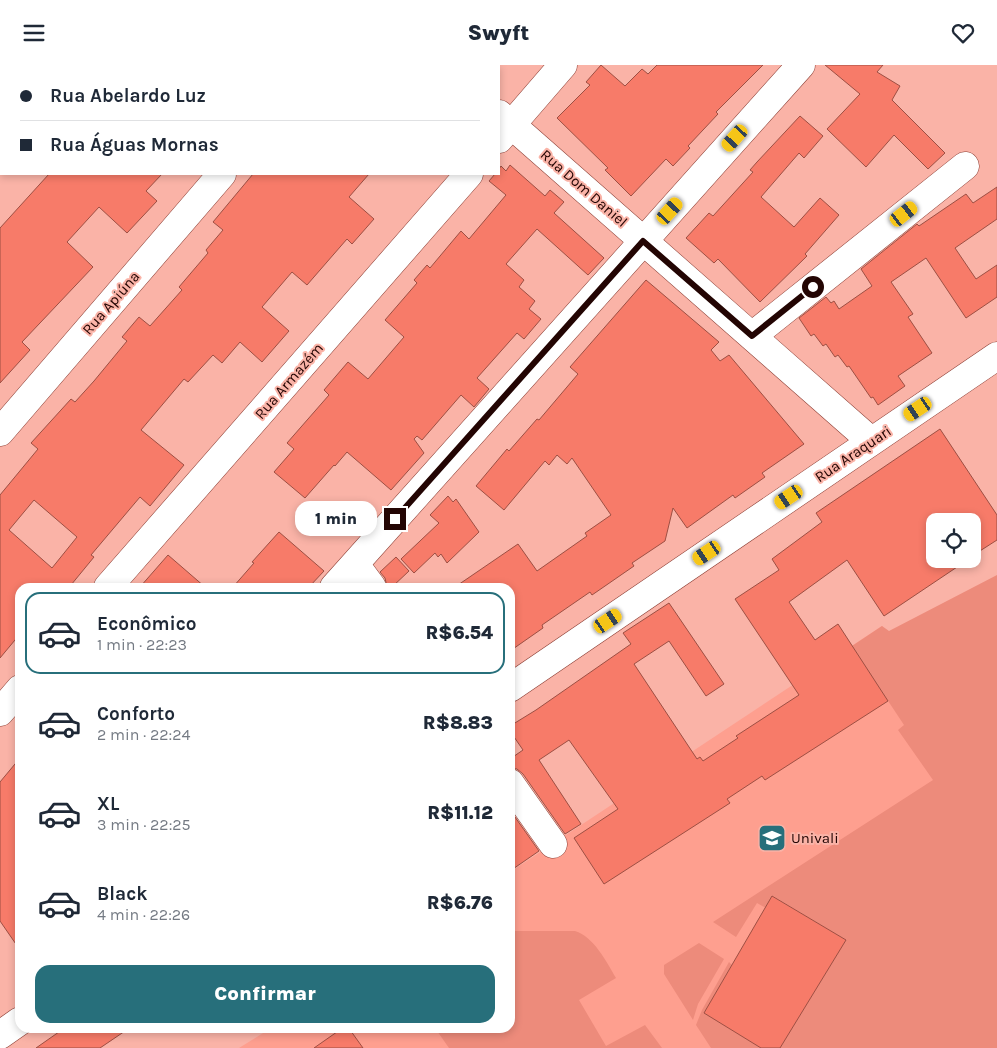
<!DOCTYPE html>
<html lang="pt">
<meta charset="utf-8">
<style>
body{margin:0;font-family:Karla,sans-serif;background:#f2f2f3;color:#1f2937;height:100vh;display:flex;flex-direction:column;font-size:19px;white-space:nowrap}
*{box-sizing:border-box;margin:0}
p{font-size:16px;color:#747a83}
.icon{flex:none;width:28px;height:28px;fill:none;stroke:currentColor;stroke-width:2;stroke-linecap:round;stroke-linejoin:round}
.map{position:relative;flex:1;overflow:hidden}
.details{position:absolute;left:15px;top:518px;width:500px;height:450px;display:flex;flex-direction:column;background:#fff;border-radius:15px;box-shadow:0 2px 8px #0003}
.details>*{flex:none}
.banner{position:absolute;left:0px;top:0px;width:500px;height:110px;box-shadow:0 2px 8px #0003;display:grid;align-content:center;height:110px;padding:0 20px;background:#fff}
.tools{position:absolute;left:926px;top:448px;display:grid;gap:10px}
.tools a{display:grid;place-items:center;width:55px;height:55px;border-radius:10px;background:#fff;box-shadow:0 2px 8px #0003;font-size:25px}
.end{position:absolute;width:22px;height:22px;margin:-11px;border:6px solid #230503;background:#fff;box-shadow:0 0 0 2px #fff}
.from{border-radius:50%}
.bubble{position:absolute;height:35px;border-radius:15px;background:#fff;box-shadow:0 2px 8px #0003;font-size:16px;font-weight:800;line-height:35px;text-align:center}
.car{position:absolute;width:15px;height:30px;margin:-15px -8px;border-radius:6px;box-shadow:0 0 4px 1px #0007;background:linear-gradient(#f5c518 24%,#345 0 40%,#f5c518 0 76%,#345 0 86%,#f5c518 0)}
.banner b{display:flex;align-items:center;gap:18px;height:48px;font-size:19px}
.banner b+b{border-top:1px solid #e0e1e3}
.banner i{width:12px;height:12px;background:#1f2937}
ul{padding:9px 0 0;list-style:none}
li{display:flex;align-items:center;gap:15px;height:82px;margin:0 10px 8px;padding:0 10px;border:2px solid transparent;border-radius:15px}
li div{flex:1}
li b{display:block;font-size:19px}
li em{font-style:normal;font-weight:800}
li.selected{border-color:#276f7b}
li>.icon{width:45px;height:45px;stroke-width:1.5}
.cta{display:flex;gap:10px;margin-top:auto;padding:10px 20px}
.cta a{flex:1;height:58px;border-radius:15px;background:#276f7b;color:#fff;font-size:20px;font-weight:800;line-height:58px;text-align:center}
header{display:flex;justify-content:space-between;align-items:center;height:65px;padding:0 20px;background:#fff;font-size:22px;font-weight:800}
.map>svg:first-child{display:block}
</style>
<header><svg class="icon" aria-label="menu" viewBox="0 0 24 24"><path d="M4 6h16M4 12h16M4 18h16"/></svg>Swyft<svg class="icon" aria-label="heart" viewBox="0 0 24 24"><path d="M12 20l-8-8c-3-5 5-10 8-4 3-6 11-1 8 4z"/></svg></header>
<div class="map">
<svg width="997" height="983" viewBox="0 0 997 983">
<rect width="100%" height="100%" fill="#fab3a7"/>
<path fill="#fe9f8f" d="M882 561 970 732 997 983H239L271 963 510 962V807Z"/>
<path fill="#ed8b7b" d="M997 510V983H780L846 875 773 831 766 843 757 838 736 872 713 857 933 715 898 665 904 660 859 592 816 605 882 561 889 566Z
M510 866H575C594 872 606 896 616 913L579 935 606 981 645 960 662 983H449L435 963 510 962Z
M699 878 724 894 698 939 693 955 664 909V900Z
M729 897 732 900 704 948 761 983H711L696 960 702 945Z"/>
<path fill="#f77b69" stroke="#9d4f43" fill-rule="evenodd" d="M601 0 625 21 642 4 648 9 657 0H763L716 47 718 49 688 81 690 83 673 101 666 94 631 131 605 105 608 103 557 53 590 20 586 17Z
M825 0H883L877 7 900 21 892 35 945 88 928 104 894 70 866 102 827 64 860 29Z
M800 51 823 71 804 93 799 88 761 132 794 162 820 133 839 150 805 189 807 191 760 237 718 194 714 198 686 173 709 148 713 151 753 107 750 105 757 97Z
M510 100 545 131 550 125 564 137 554 148 604 193 588 210 537 164 506 199 524 215 519 222 535 236 529 244 541 254 524 274 517 268 477 313 489 324 474 342 461 330 422 375 417 371 414 374 424 388 391 425 347 387 335 401 334 400 305 433 274 407 294 384 287 378 329 330 324 325 348 297 368 314 404 272 385 255 417 218 414 215 427 200 430 203 461 166 469 174 506 130 489 116 495 109H499V104L501 101 506 106Z
M49 109H162L146 126 157 136 127 168 99 142 67 177 93 202 22 277 30 285 0 318V163Z
M253 109H369L349 132 374 154 352 179 347 174 307 220 292 207 262 242 289 266 262 297 240 277 222 298 213 290 188 317 184 314 141 365 184 400 150 441 140 432 91 490 94 492 71 520 75 522H20V569L0 593V430L38 384 31 378 71 334 75 337 94 316 127 276 122 272 139 252 150 261 182 225 179 222 208 188 206 185 223 165 213 157ZM34 435 77 472 52 503 9 465Z
M997 122V154L955 183 976 214 997 200V232L966 253 926 193 891 217 913 249 908 252 932 288 898 311 905 321 878 340 873 332 871 333 849 301 847 302 838 290 835 292 826 279 823 281 814 269 811 271 799 253 826 232 831 238 834 236 839 244 872 221 861 204 917 159 919 161 966 129 973 138Z
M646 215 719 277 711 285 720 296 729 290 804 379 762 408 765 412 735 433 733 430 687 463 673 443 665 476 632 498 634 501 592 530 590 527 542 560 543 563 510 586V522H455L518 479 537 506 587 471 585 468 611 450 572 393 567 399 557 390 549 400 545 396 504 445 476 421 507 384 509 386 537 354 539 355 578 309 570 302Z
M940 364 997 450V475L972 491V456H935V494H969L884 551 847 495 789 537 815 575 838 559 888 636 765 715 762 711 727 734 730 738 604 819 574 773 618 744 569 675 539 695 581 759 565 769 523 709 517 704 510 703V694L523 685 510 666V661L536 645 631 579 623 568 669 538 724 619 706 631 669 576 634 599 697 694 700 692 703 696 738 673 736 671 799 630 735 534 779 505 772 494 822 457 816 448Z
M448 431 453 437 456 434 479 467 447 498 441 489 438 492 435 488 414 508 401 494 439 458 430 450Z
M279 467 324 506 309 522H233L254 498 252 497Z
M168 490 205 522H140Z
M396 492 409 506 392 522H387L385 513 380 507Z
M20 693V885L0 856V717Z
M510 745 539 786 510 806Z
M772 831 846 875 780 983H761L704 948Z
M66 962H131L100 983H36Z
M344 962H348L363 983H314Z"/>
<g fill="none" stroke-linecap="round" stroke-linejoin="round">
<defs>
<path id="minor" d="M444 0 445 1
M77 1 78 0
M314 1 315 0
M499 49 871 376
M499 74 563 0
M0 91 1 89
M752 271 965 101
M0 367 222 109
M355 499 372 522
M108 522 469 109
M334 522 801 0
M510 623 997 291
M0 647 20 624
M510 718 553 779
M0 970 20 956"/>
</defs>
<use href="#minor" stroke="#8c3f35" stroke-width="29"/>
<use href="#minor" stroke="#fff" stroke-width="28"/>
</g>
<g fill="none" stroke-linecap="round" stroke-linejoin="round">
<path stroke="#230503" stroke-width="6" d="M395 454 643 176 752 271 813 222"/>
</g>
<defs>
<symbol id="university-square" viewBox="-11 -11 22 22"><rect x="-9" y="-9" width="18" height="18" rx="4" fill="#276f7b" stroke="#fab3a7"/><path d="M0-5L7-2L0 1L-7-2ZM-4 1L0 2.5L4 1V4Q0 6-4 4Z" fill="#fff"/></symbol>
</defs>
<g fill-rule="evenodd">
<use href="#university-square" x="756" y="757" width="32" height="32"/>
</g>
<g text-anchor="middle" dominant-baseline="central" stroke-width="4" stroke-linejoin="round" paint-order="stroke">
<g font-size="15" fill="#230503" stroke="#fab3a7">
<text transform="translate(584 123) rotate(41)">Rua Dom Daniel</text>
<text transform="translate(111 238) rotate(-49)">Rua Apiúna</text>
<text transform="translate(289 316) rotate(-49)">Rua Armazém</text>
<text transform="translate(853 389) rotate(-34)">Rua Araquari</text>
</g>
<g font-size="15" fill="#230503" stroke="#fab3a7" text-anchor="start">
<text x="791" y="773">Univali</text>
</g>
</g>
</svg>
<div class="tools">
<a><svg class="icon" aria-label="locate" viewBox="0 0 24 24"><circle cx="12" cy="12" r="6"/><path d="M12 2v4M12 18v4M2 12h4M18 12h4"/></svg></a>
</div>
<i class="end from" style="left:813px;top:222px"></i>
<i class="end" style="left:395px;top:454px"></i>
<div class="bubble" style="left:295px;top:436px;width:82px">1 min</div>
<i class="car" style="left:735px;top:73px;rotate:222deg"></i>
<i class="car" style="left:670px;top:146px;rotate:42deg"></i>
<i class="car" style="left:904px;top:149px;rotate:52deg"></i>
<i class="car" style="left:918px;top:344px;rotate:236deg"></i>
<i class="car" style="left:789px;top:432px;rotate:236deg"></i>
<i class="car" style="left:707px;top:488px;rotate:236deg"></i>
<i class="car" style="left:608px;top:556px;rotate:56deg"></i>
<div class="banner">
<b><i class="from"></i>Rua Abelardo Luz</b>
<b><i></i>Rua Águas Mornas</b>
</div>
<section class="details">
<ul>
<li class="selected"><svg class="icon" aria-label="car" viewBox="0 0 24 24"><path d="M5 17H2v-5l4-1 3-4h7l3 4 3 1v5h-3M9 17h6M6 11h13"/><circle cx="7" cy="17" r="2"/><circle cx="17" cy="17" r="2"/></svg><div><b>Econômico</b><p>1 min · 22:23</p></div><em>R$6.54</em></li>
<li><svg class="icon" aria-label="car" viewBox="0 0 24 24"><path d="M5 17H2v-5l4-1 3-4h7l3 4 3 1v5h-3M9 17h6M6 11h13"/><circle cx="7" cy="17" r="2"/><circle cx="17" cy="17" r="2"/></svg><div><b>Conforto</b><p>2 min · 22:24</p></div><em>R$8.83</em></li>
<li><svg class="icon" aria-label="car" viewBox="0 0 24 24"><path d="M5 17H2v-5l4-1 3-4h7l3 4 3 1v5h-3M9 17h6M6 11h13"/><circle cx="7" cy="17" r="2"/><circle cx="17" cy="17" r="2"/></svg><div><b>XL</b><p>3 min · 22:25</p></div><em>R$11.12</em></li>
<li><svg class="icon" aria-label="car" viewBox="0 0 24 24"><path d="M5 17H2v-5l4-1 3-4h7l3 4 3 1v5h-3M9 17h6M6 11h13"/><circle cx="7" cy="17" r="2"/><circle cx="17" cy="17" r="2"/></svg><div><b>Black</b><p>4 min · 22:26</p></div><em>R$6.76</em></li>
</ul>
<div class="cta"><a>Confirmar</a></div>
</section>
</div>
